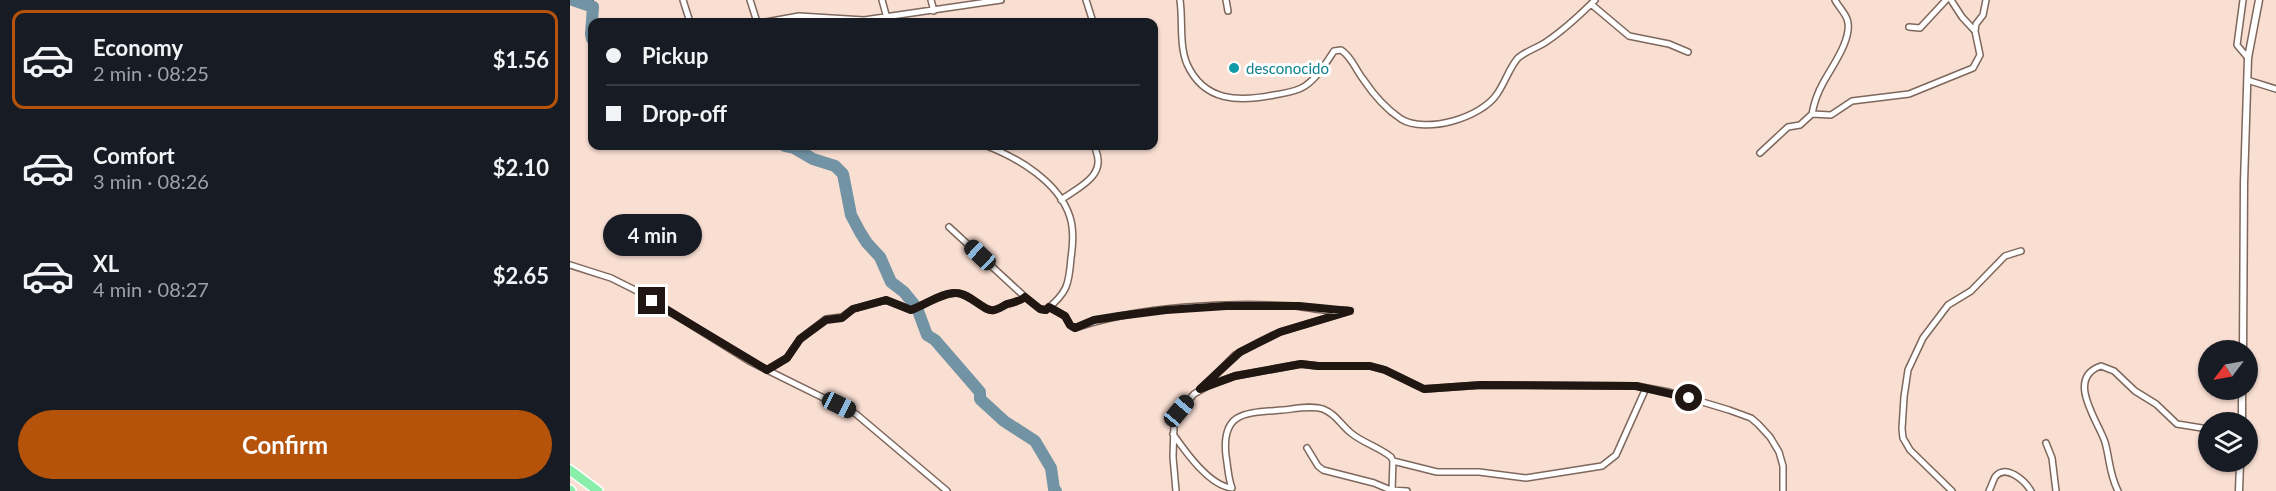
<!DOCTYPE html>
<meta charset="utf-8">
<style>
body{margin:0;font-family:Lato,sans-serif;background:#20242c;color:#f1f3f6;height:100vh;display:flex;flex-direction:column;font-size:22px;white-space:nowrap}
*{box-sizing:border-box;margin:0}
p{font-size:20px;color:#9ea1a6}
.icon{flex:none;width:33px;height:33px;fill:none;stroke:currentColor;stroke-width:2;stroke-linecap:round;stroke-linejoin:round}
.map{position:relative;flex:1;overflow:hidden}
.panel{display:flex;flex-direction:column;background:#171b24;width:570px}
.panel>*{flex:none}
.hud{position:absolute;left:18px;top:18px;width:570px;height:132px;border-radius:12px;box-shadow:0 2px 4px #0004;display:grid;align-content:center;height:132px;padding:0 18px;background:#171b24}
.needle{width:39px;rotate:238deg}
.fabs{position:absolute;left:1628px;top:340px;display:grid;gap:12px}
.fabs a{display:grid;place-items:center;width:60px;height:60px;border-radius:50%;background:#171b24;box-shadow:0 2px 4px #0004;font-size:30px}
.end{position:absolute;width:27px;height:27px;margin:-14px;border:8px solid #201713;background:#fff;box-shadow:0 0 0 3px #fff}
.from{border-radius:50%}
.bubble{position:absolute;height:42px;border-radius:21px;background:#171b24;box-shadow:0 2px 4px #0004;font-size:20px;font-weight:700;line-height:42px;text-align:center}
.car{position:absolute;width:18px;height:36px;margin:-18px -9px;border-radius:8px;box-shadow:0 0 4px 2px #0007;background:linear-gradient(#222 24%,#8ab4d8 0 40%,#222 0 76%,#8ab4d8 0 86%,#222 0)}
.hud b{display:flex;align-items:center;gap:21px;height:57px;font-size:22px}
.hud b+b{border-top:2px solid #363941}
.hud i{width:15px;height:15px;background:#f1f3f6}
ul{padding:10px 0 0;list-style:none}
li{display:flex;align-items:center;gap:18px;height:99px;margin:0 12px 9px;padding:0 6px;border:3px solid transparent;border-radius:12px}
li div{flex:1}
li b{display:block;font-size:22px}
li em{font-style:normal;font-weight:700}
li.selected{border-color:#b45309}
li>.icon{width:54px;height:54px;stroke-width:1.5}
.button{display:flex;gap:12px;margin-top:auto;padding:12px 18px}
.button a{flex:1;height:69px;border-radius:36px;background:#b45309;color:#fff;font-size:24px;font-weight:700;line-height:69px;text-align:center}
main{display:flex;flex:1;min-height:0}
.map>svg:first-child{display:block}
</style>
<main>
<section class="panel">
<ul>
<li class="selected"><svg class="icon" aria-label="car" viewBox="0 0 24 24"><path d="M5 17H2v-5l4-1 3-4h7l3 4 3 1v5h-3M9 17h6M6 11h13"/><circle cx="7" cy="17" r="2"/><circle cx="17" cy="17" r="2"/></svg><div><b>Economy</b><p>2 min · 08:25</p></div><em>$1.56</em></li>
<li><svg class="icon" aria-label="car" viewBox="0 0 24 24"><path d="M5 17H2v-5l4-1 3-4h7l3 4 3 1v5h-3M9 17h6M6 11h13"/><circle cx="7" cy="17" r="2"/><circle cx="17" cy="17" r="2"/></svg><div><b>Comfort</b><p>3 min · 08:26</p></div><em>$2.10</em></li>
<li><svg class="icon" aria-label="car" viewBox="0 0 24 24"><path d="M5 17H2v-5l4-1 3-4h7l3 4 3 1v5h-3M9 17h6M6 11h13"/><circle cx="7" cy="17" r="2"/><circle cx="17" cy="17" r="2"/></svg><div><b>XL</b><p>4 min · 08:27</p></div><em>$2.65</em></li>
</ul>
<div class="button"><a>Confirm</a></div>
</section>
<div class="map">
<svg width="1706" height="491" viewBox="0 0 1706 491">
<rect width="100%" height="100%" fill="#f9ded2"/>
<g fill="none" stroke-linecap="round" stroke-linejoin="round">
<path stroke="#596e78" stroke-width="2" d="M23 0V7"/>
<path stroke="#7293a4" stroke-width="12" d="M3 0 23 7 21 34 22 39
M215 146 224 148 243 159 265 166 273 174 281 215 290 232 297 243 310 257 321 282 334 292 347 308 357 335 365 340 410 392V399L434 421 465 441 481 468 484 489 486 491"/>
<defs>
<path id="minor" d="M113 0 120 22
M180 0 187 22
M312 0 318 22
M361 0 364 11
M516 0 523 22
M610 0C613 21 609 45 617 64 634 102 669 102 704 95 715 93 726 92 735 86 747 78 756 63 764 51L771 50C781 56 786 70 793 79 803 94 816 109 831 119 856 134 911 118 927 94 935 83 939 68 948 58 956 51 967 48 976 42 994 30 1010 15 1025 0
M656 0 658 11
M1381 0 1392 17 1405 31
M1673 0 1667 45 1678 58
M1021 4 1059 36 1099 44 1118 52
M196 22 229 16 294 20 431 0
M1339 27 1350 28 1376 0
M1677 80 1706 89
M1242 114C1244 103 1248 92 1253 83 1261 68 1284 37 1277 19 1275 13 1268 6 1265 0
M1190 153 1218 127 1230 125 1242 114 1261 115 1282 101 1339 94 1403 68 1410 55 1405 31 1406 24 1413 15 1416 0
M491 200C509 187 536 176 526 151
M379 227 455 297
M0 265 41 278 67 291 181 362 286 414 377 491
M479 307 495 316 500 325 505 328C570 306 657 302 725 306 734 307 743 309 753 310 762 311 772 309 780 311L710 332 691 341 665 355 634 386
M197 370 217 358 230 339 256 319 272 317 283 309 316 300 341 310C354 305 373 293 386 293 400 293 415 313 424 310 429 309 433 306 437 304 444 302 449 302 455 297L470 309 476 310C497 293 499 285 501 258 503 245 504 230 500 217 489 182 448 158 417 146
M603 434C615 451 639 486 662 488 658 478 658 467 656 456 651 411 676 413 712 410 724 409 741 405 753 409 766 414 771 425 781 433 793 443 809 447 821 457L823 461 822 490 837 491
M1476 443 1482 458 1486 491
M737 448 748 466 753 470 804 483 823 491
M823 461 867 472H909L956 478 1032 466 1046 455 1076 388
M606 491 603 457 604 425 609 411 624 394 639 385 665 376 731 364 748 366H800L815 370 854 389 911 385 1066 386 1099 392 1159 410 1181 418 1188 424 1200 437 1209 452 1213 466V491
M1382 491 1340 450 1333 438 1332 429 1334 397 1338 370 1353 338 1378 305 1401 291 1435 256 1451 251
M1419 491C1421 487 1423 481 1425 477 1436 463 1455 481 1461 491
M1548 491C1539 473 1540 460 1535 442 1528 421 1495 378 1531 366L1544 371 1565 391 1586 404 1607 424 1638 429"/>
<path id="tertiary" d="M1673 351 1674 183 1678 58 1689 0
M1672 423V390
M1669 491 1670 462"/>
<path id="motorway" d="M0 470 28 491
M0 490 1 491"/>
</defs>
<use href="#minor" stroke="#7e675c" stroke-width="8"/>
<use href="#tertiary" stroke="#7e675c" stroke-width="9"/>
<use href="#motorway" stroke="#fff" stroke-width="12"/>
<use href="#minor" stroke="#fff" stroke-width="5"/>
<use href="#tertiary" stroke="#fff" stroke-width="6"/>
<use href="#motorway" stroke="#89eea9" stroke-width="9"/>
</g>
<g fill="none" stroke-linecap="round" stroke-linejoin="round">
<path stroke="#201713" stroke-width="8" d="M82 301 197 370 217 358 230 339 256 320 272 318 283 309 316 300 341 310C355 305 373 292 386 293 400 293 415 313 424 310 429 309 433 306 437 304 444 302 449 302 455 297L470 309 476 310 479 307 495 316 500 325 505 328 524 320 549 316 596 310 656 306H729L780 311 710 332 670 352 630 389 665 376 731 364 748 366H800L815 370 854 389 911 385 1066 386 1119 398"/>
</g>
<circle fill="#0f9aa8" stroke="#fff" stroke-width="2" cx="664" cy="68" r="6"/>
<g text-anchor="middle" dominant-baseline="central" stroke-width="6" stroke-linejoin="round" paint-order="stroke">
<g font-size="15" fill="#0d838f" stroke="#fff" text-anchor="start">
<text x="676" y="68">desconocido</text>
</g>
</g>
</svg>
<div class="fabs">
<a><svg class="needle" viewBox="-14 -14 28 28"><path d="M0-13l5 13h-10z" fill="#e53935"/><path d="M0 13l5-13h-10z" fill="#9ea1a6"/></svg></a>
<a><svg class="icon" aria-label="layers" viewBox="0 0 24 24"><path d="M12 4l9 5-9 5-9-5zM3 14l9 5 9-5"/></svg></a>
</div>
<i class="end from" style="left:1119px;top:398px"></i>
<i class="end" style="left:82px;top:301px"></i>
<div class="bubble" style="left:33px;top:214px;width:99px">4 min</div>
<i class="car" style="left:410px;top:255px;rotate:313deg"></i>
<i class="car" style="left:269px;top:405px;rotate:116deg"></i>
<i class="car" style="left:609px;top:411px;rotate:40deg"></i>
<div class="hud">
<b><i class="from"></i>Pickup</b>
<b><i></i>Drop-off</b>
</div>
</div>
</main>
